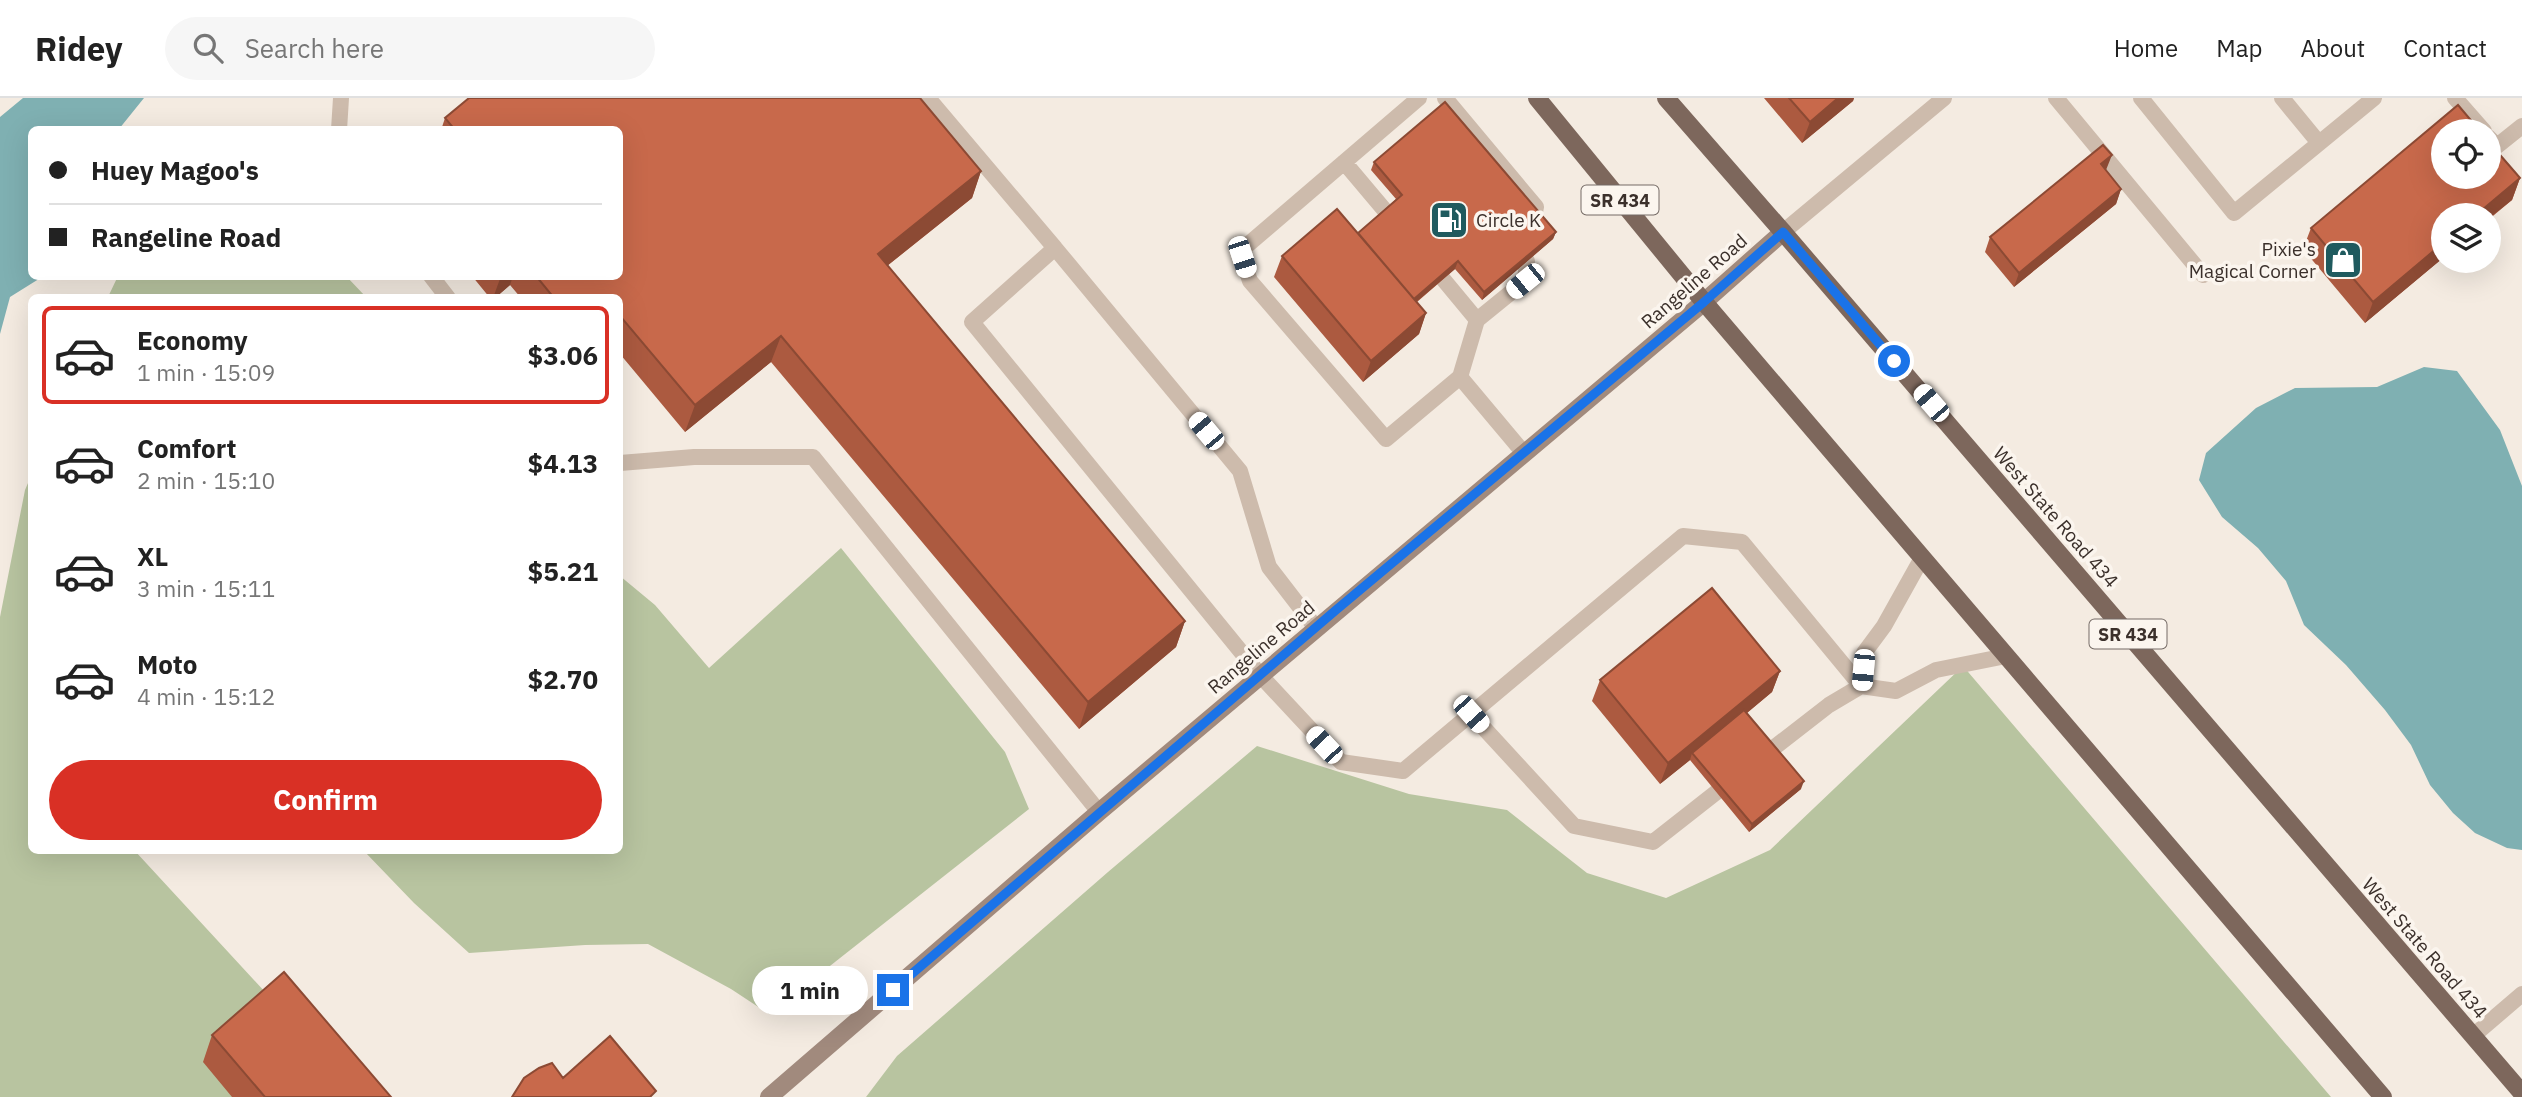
<!DOCTYPE html>
<meta charset="utf-8">
<style>
body{margin:0;font-family:"IBM Plex Sans",sans-serif;background:#f6f6f6;color:#222;height:100vh;display:flex;flex-direction:column;font-size:26px;white-space:nowrap}
*{box-sizing:border-box;margin:0}
p{font-size:23px;color:#767676}
.icon{flex:none;width:38px;height:38px;fill:none;stroke:currentColor;stroke-width:2;stroke-linecap:round;stroke-linejoin:round}
.map{position:relative;flex:1;overflow:hidden}
.details{position:absolute;left:28px;top:196px;width:595px;height:560px;display:flex;flex-direction:column;background:#fff;border-radius:10px;box-shadow:0 7px 28px #0002}
.details>*{flex:none}
.hud{position:absolute;left:28px;top:28px;width:595px;height:154px;border-radius:10px;box-shadow:0 7px 28px #0002;display:grid;align-content:center;height:154px;padding:0 21px;background:#fff}
.tools{position:absolute;left:2431px;top:21px;display:grid;gap:14px}
.tools a{display:grid;place-items:center;width:70px;height:70px;border-radius:50%;background:#fff;box-shadow:0 7px 28px #0002;font-size:35px}
.end{position:absolute;width:32px;height:32px;margin:-16px;border:9px solid #1a73e8;background:#fff;box-shadow:0 0 0 4px #fff}
.from{border-radius:50%}
.bubble{position:absolute;height:49px;border-radius:24px;background:#fff;box-shadow:0 7px 28px #0002;font-size:23px;font-weight:800;line-height:49px;text-align:center}
.car{position:absolute;width:21px;height:42px;margin:-21px -10px;border-radius:9px;box-shadow:0 0 5px 2px #0007;background:linear-gradient(#fff 24%,#345 0 40%,#fff 0 76%,#345 0 86%,#fff 0)}
.hud b{display:flex;align-items:center;gap:24px;height:66px;font-size:26px}
.hud b+b{border-top:2px solid #e0e0e0}
.hud i{width:18px;height:18px;background:#222}
ul{padding:12px 0 0;list-style:none}
li{display:flex;align-items:center;gap:21px;height:98px;margin:0 14px 10px;padding:0 7px;border:4px solid transparent;border-radius:10px}
li div{flex:1}
li b{display:block;font-size:26px}
li em{font-style:normal;font-weight:800}
li.selected{border-color:#d93025}
li>.icon{width:63px;height:63px;stroke-width:1.5}
.primary-button{display:flex;gap:14px;margin-top:auto;padding:14px 21px}
.primary-button a{flex:1;height:80px;border-radius:42px;background:#d93025;color:#fff;font-size:28px;font-weight:800;line-height:80px;text-align:center}
header{display:flex;align-items:center;gap:42px;box-sizing:border-box;height:98px;padding:0 35px;background:#fff;border-bottom:2px solid #e0e0e0}
header strong{font-size:33px}
nav{display:flex;gap:38px;margin-inline-start:auto;font-size:24px}
.search{width:490px;height:63px;background:#f6f6f6;display:flex;align-items:center;gap:18px;box-sizing:border-box;padding:0 24px;border-radius:38px;color:#767676;font-size:26px}
.map>svg:first-child{display:block}
</style>
<header>
<strong>Ridey</strong>
<div class="search"><svg class="icon" aria-label="search" viewBox="0 0 24 24"><circle cx="10" cy="10" r="6"/><path d="M15 15l6 6"/></svg>Search here</div>
<nav><a>Home</a><a>Map</a><a>About</a><a>Contact</a></nav>
</header>
<div class="map">
<svg width="2522" height="999" viewBox="0 0 2522 999">
<rect width="100%" height="100%" fill="#f4ebe1"/>
<path fill="#b8c4a0" d="M118 178 347 179 366 199H108Z
M31 378 32 752 135 753 362 999H0V519L25 392Z
M841 450 1005 654 1029 711 769 916 731 891 648 846 585 847 469 855 414 805 364 753 620 752V478L655 507 709 570Z
M1963 568 2331 999H866L897 958 1108 774 1257 648 1409 696 1507 712 1587 775 1666 800 1770 752Z"/>
<path fill="#7fb0b2" d="M23 0H144L119 31 32 32V178L42 179 10 199 0 236V19Z
M2424 269 2457 273 2500 332 2522 388V752L2507 750 2475 735 2453 715 2430 687 2411 647 2385 612 2346 567 2304 527 2286 483 2258 450 2222 419 2199 382 2206 355 2256 310 2295 290 2377 289Z"/>
<g fill="none" stroke-linecap="round" stroke-linejoin="round">
<path stroke="#cdbbac" stroke-width="16" d="M928 0 1055 150 972 224 1260 577 1341 664 1403 673 1683 438 1742 444 1861 588 1829 607 1758 662
M1419 0 1244 150 1242 159 1250 183 1386 341 1460 279 1523 354
M1445 0 1536 109 1534 119
M2056 0 2203 177
M2141 0 2234 115 2374 0
M2282 0 2319 45
M2455 0 2484 33
M339 32 341 0
M2488 39 2497 48 2522 28
M1344 64 1387 115
M1783 134 1944 0
M1055 150 1240 373 1269 469 1316 530
M431 178 448 200
M1443 181 1477 222 1525 183 1527 163
M1460 279 1477 222
M620 365 694 359H813L1099 714
M1922 460 1884 528 1864 555 1861 588 1896 593 1936 572 2006 558
M1471 616 1574 728 1653 744 1732 682
M2473 938 2522 896"/>
<path stroke="#a18a7d" stroke-width="18" d="M769 999 1099 714 1704 204 1783 134"/>
<path stroke="#7d675c" stroke-width="18" d="M1537 0 1704 204 2383 999
M1666 0 1783 134 2522 995"/>
</g>
<path fill="#ac5a40" d="M469 0H920L981 73 972 100 887 168 1185 523 1176 549 1079 631 771 264 685 334 620 256V200H521L510 187 495 200H490L472 178H620V32H441L445 20Z
M1764 0H1854L1853 3 1802 45Z
M1374 64 1556 134 1553 141 1482 202 1455 171 1417 204 1426 215 1419 236 1363 284 1274 179 1282 158 1358 135 1396 101 1371 72Z
M2106 72 2121 91 2116 106 2014 189 1985 154 1990 139Z
M2520 80 2512 102 2365 225 2303 151 2311 130Z
M1780 573 1772 594 1747 615 1801 691 1749 734 1690 662 1660 686 1592 603 1600 582Z
M212 937 391 999H232L203 964Z"/>
<path fill="#8c4a34" d="M1838 0H1854L1853 3 1802 45 1810 24Z
M2112 57 2106 72 2101 66Z
M981 73 972 100 868 183 878 156Z
M2520 80 2512 102 2488 121V117H2476Z
M2121 91 2116 106 2014 189 2019 175Z
M1556 134 1553 141 1482 202 1484 194Z
M2443 145V160L2365 225 2373 204Z
M1458 163 1455 171 1402 216 1404 209Z
M501 178H513L510 187 495 200H493Z
M1426 215 1419 236 1363 284 1371 263Z
M781 238 771 264 685 334 695 307Z
M1185 523 1176 549 1079 631 1088 604Z
M1780 573 1772 594 1695 658 1692 655 1690 662 1660 686 1668 665Z
M1804 683 1801 691 1749 734 1752 726Z"/>
<path fill="#c8694b" stroke="#8c4a34" stroke-width="2" d="M469 0H920L981 73 878 156 1185 523 1088 604 781 238 695 307 620 218V200H554L536 178H620V32H455L445 20Z
M1789 0H1838L1810 24Z
M1445 4 1556 134 1484 194 1458 163 1414 201 1358 135 1402 97 1374 64Z
M2458 7 2480 33H2443V79H2488V43L2520 80 2476 117H2443V145L2373 204 2311 130Z
M2103 47 2112 57 2101 66 2121 91 2019 175 1990 139Z
M1337 111 1426 215 1371 263 1282 158Z
M1712 490 1780 573 1668 665 1600 582Z
M1744 612 1804 683 1752 726 1692 655Z
M284 874 391 999H265L212 937Z
M610 938 656 993 650 999H512L524 980 539 970 552 965 563 980Z"/>
<g fill="none" stroke-linecap="round" stroke-linejoin="round">
<path stroke="#1a73e8" stroke-width="9" d="M893 892 1336 512 1704 204 1783 134 1894 263"/>
</g>
<defs>
<symbol id="fuel-square" viewBox="-11 -11 22 22"><rect x="-9" y="-9" width="18" height="18" rx="4" fill="#1f5a5e" stroke="#fbf5ee"/><path d="M-5.5-6h7V0h2V4h1.3V-2.5L3-4.5l.8-.8L6-3V5H2.5V1h-1V6h-7ZM-4.2-4.7v3.2H.2V-4.7Z" fill="#fff"/></symbol>
<symbol id="shop-square" viewBox="-11 -11 22 22"><rect x="-9" y="-9" width="18" height="18" rx="4" fill="#1f5a5e" stroke="#fbf5ee"/><path d="M-5-2.5h2.3a2.7 3.5 0 0 1 5.4 0H5L5.5 6h-11ZM-1.5-2.5h3a1.5 2.3 0 0 0-3 0Z" fill="#fff"/></symbol>
</defs>
<g fill-rule="evenodd">
<use href="#fuel-square" x="1427" y="100" width="44" height="44"/>
<use href="#shop-square" x="2321" y="140" width="44" height="44"/>
</g>
<g text-anchor="middle" dominant-baseline="central" stroke-width="7" stroke-linejoin="round" paint-order="stroke">
<g fill="#fbf5ee" stroke="#756b66" stroke-width="2">
<rect x="1581.5" y="87.5" width="77" height="29" rx="5"/>
<rect x="2089.5" y="521.5" width="77" height="29" rx="5"/>
</g>
<g font-size="18" font-weight="bold" fill="#3b302b">
<text x="1620" y="102">SR 434</text>
<text x="2128" y="536">SR 434</text>
</g>
<g font-size="19" fill="#3b302b" stroke="#fbf5ee" text-anchor="start">
<text x="1476" y="122">Circle K</text>
<text x="2316" y="151" text-anchor="end">Pixie's<tspan x="2316" dy="22">Magical Corner</tspan></text>
</g>
<g font-size="19" fill="#3b302b" stroke="#fbf5ee">
<text transform="translate(1694 183) rotate(-41)">Rangeline Road</text>
<text transform="translate(2056 419) rotate(49)">West State Road 434</text>
<text transform="translate(1261 549) rotate(-40)">Rangeline Road</text>
<text transform="translate(2425 850) rotate(49)">West State Road 434</text>
</g>
</g>
</svg>
<div class="tools">
<a><svg class="icon" aria-label="locate" viewBox="0 0 24 24"><circle cx="12" cy="12" r="6"/><path d="M12 2v4M12 18v4M2 12h4M18 12h4"/></svg></a>
<a><svg class="icon" aria-label="layers" viewBox="0 0 24 24"><path d="M12 4l9 5-9 5-9-5zM3 14l9 5 9-5"/></svg></a>
</div>
<i class="end from" style="left:1894px;top:263px"></i>
<i class="end" style="left:893px;top:892px"></i>
<div class="bubble" style="left:752px;top:868px;width:116px">1 min</div>
<i class="car" style="left:1242px;top:159px;rotate:162deg"></i>
<i class="car" style="left:1525px;top:183px;rotate:231deg"></i>
<i class="car" style="left:1931px;top:305px;rotate:319deg"></i>
<i class="car" style="left:1206px;top:333px;rotate:320deg"></i>
<i class="car" style="left:1863px;top:572px;rotate:185deg"></i>
<i class="car" style="left:1471px;top:616px;rotate:138deg"></i>
<i class="car" style="left:1324px;top:647px;rotate:317deg"></i>
<div class="hud">
<b><i class="from"></i>Huey Magoo's</b>
<b><i></i>Rangeline Road</b>
</div>
<section class="details">
<ul>
<li class="selected"><svg class="icon" aria-label="car" viewBox="0 0 24 24"><path d="M5 17H2v-5l4-1 3-4h7l3 4 3 1v5h-3M9 17h6M6 11h13"/><circle cx="7" cy="17" r="2"/><circle cx="17" cy="17" r="2"/></svg><div><b>Economy</b><p>1 min · 15:09</p></div><em>$3.06</em></li>
<li><svg class="icon" aria-label="car" viewBox="0 0 24 24"><path d="M5 17H2v-5l4-1 3-4h7l3 4 3 1v5h-3M9 17h6M6 11h13"/><circle cx="7" cy="17" r="2"/><circle cx="17" cy="17" r="2"/></svg><div><b>Comfort</b><p>2 min · 15:10</p></div><em>$4.13</em></li>
<li><svg class="icon" aria-label="car" viewBox="0 0 24 24"><path d="M5 17H2v-5l4-1 3-4h7l3 4 3 1v5h-3M9 17h6M6 11h13"/><circle cx="7" cy="17" r="2"/><circle cx="17" cy="17" r="2"/></svg><div><b>XL</b><p>3 min · 15:11</p></div><em>$5.21</em></li>
<li><svg class="icon" aria-label="car" viewBox="0 0 24 24"><path d="M5 17H2v-5l4-1 3-4h7l3 4 3 1v5h-3M9 17h6M6 11h13"/><circle cx="7" cy="17" r="2"/><circle cx="17" cy="17" r="2"/></svg><div><b>Moto</b><p>4 min · 15:12</p></div><em>$2.70</em></li>
</ul>
<div class="primary-button"><a>Confirm</a></div>
</section>
</div>
